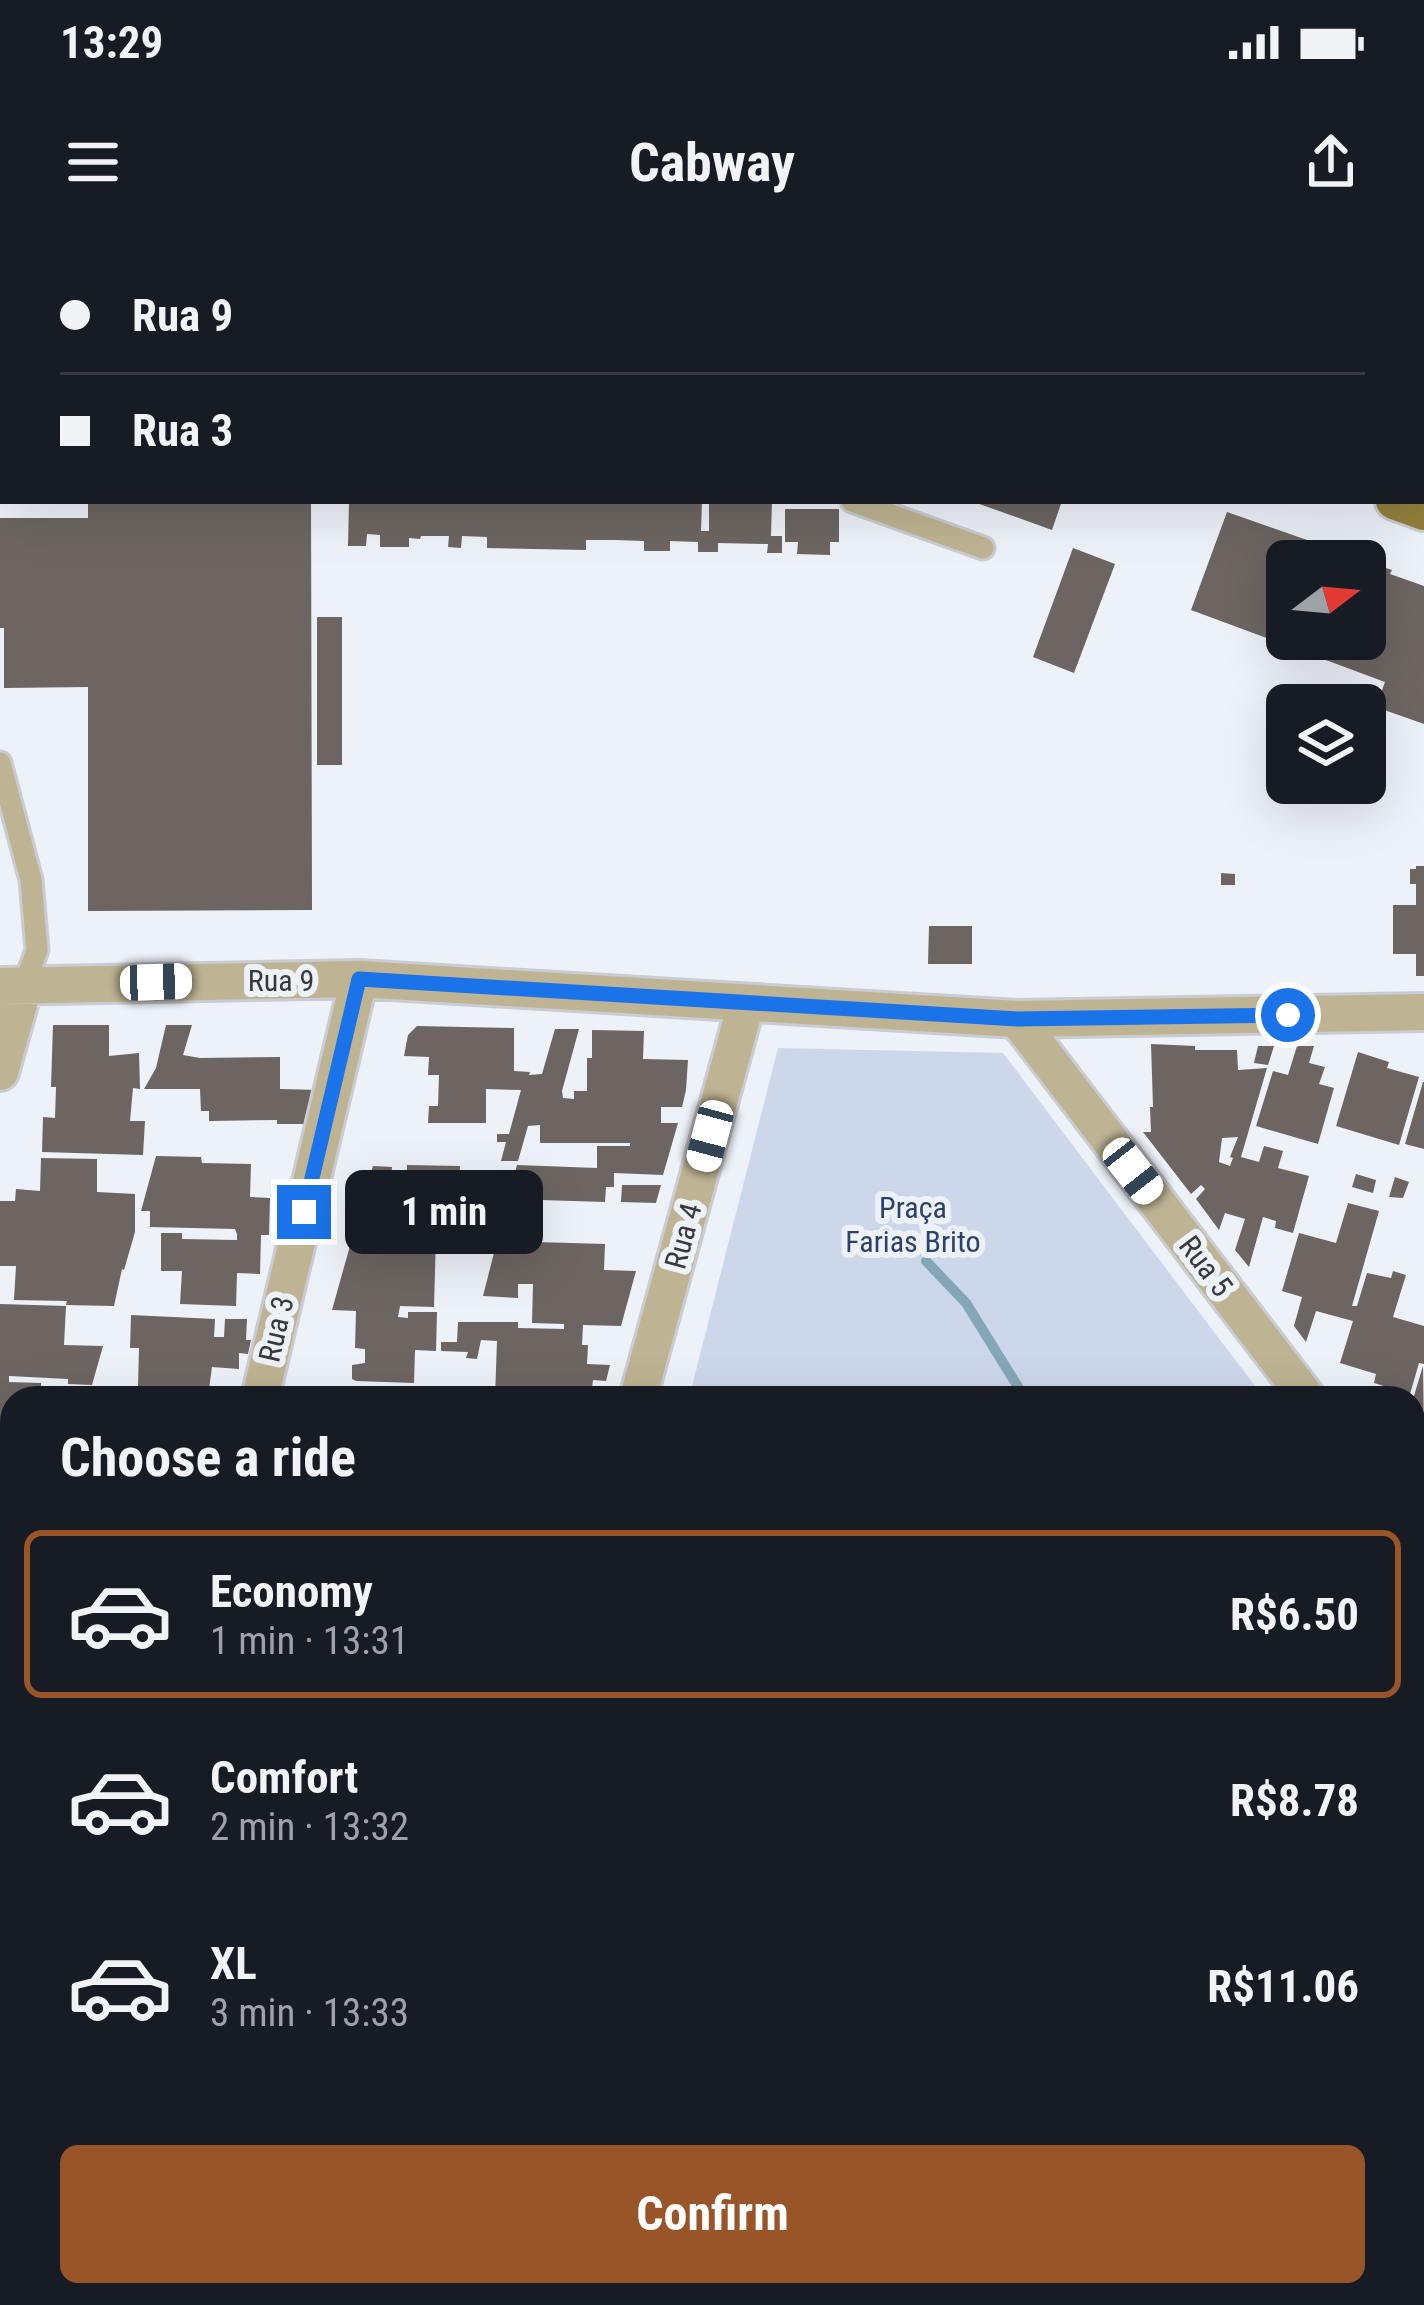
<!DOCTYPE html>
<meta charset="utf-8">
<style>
body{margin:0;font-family:"Roboto Condensed",sans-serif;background:#242831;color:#f1f3f6;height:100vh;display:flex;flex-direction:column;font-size:45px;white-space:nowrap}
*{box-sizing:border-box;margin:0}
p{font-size:39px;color:#9ea1a6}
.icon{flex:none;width:66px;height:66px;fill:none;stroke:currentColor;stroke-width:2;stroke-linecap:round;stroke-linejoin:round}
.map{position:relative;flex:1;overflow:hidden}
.side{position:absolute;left:0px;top:1146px;width:1425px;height:921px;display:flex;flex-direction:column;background:#171b24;border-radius:36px 36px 0 0;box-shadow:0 12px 48px #0002}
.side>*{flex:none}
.guide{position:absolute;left:0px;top:0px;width:1425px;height:264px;box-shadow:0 12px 48px #0002;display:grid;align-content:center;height:264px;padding:0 60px;background:#171b24}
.needle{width:78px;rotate:74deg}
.buttons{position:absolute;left:1266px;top:300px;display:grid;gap:24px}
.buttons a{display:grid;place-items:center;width:120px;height:120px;border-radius:18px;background:#171b24;box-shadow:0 12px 48px #0002;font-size:60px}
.end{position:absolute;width:54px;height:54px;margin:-27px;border:15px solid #1a73e8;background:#fff;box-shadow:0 0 0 6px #fff}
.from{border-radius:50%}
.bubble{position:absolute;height:84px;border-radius:18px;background:#171b24;box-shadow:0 12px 48px #0002;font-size:39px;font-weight:700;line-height:84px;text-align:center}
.car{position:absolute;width:36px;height:72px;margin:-36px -18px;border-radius:15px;box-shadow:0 0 9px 3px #0007;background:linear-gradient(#fff 24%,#345 0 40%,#fff 0 76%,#345 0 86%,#fff 0)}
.guide b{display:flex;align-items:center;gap:42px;height:114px;font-size:45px}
.guide b+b{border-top:3px solid #363941}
.guide i{width:30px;height:30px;background:#f1f3f6}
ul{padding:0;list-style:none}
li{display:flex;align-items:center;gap:36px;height:168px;margin:0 24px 18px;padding:0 36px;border:6px solid transparent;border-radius:18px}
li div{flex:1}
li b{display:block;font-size:45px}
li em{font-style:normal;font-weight:700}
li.selected{border-color:#995528}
li>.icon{width:108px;height:108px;stroke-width:1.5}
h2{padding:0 60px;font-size:54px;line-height:144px}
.action{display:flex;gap:24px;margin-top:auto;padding:24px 60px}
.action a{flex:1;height:138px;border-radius:18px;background:#995528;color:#fff;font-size:48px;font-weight:700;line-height:138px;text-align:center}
.status{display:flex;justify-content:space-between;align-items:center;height:84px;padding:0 60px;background:#171b24;direction:ltr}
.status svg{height:33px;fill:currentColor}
header{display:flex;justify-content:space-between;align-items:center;height:156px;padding:0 60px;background:#171b24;font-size:54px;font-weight:700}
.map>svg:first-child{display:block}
</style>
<div class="status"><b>13:29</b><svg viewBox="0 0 49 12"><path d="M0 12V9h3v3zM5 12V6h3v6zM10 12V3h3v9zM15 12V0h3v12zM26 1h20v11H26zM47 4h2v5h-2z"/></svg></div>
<header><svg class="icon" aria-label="menu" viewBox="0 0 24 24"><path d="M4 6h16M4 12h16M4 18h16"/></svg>Cabway<svg class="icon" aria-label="share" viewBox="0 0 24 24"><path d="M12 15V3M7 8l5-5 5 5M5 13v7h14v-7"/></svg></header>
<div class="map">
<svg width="1424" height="2065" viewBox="0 0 1424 2065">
<rect width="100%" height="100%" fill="#edf1f8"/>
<path fill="#f3e0f1" d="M1073 0H1424V129L1422 3H1081Z"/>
<path fill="#cdd7ea" d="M778 808 1003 813 1264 1158H689Z
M1413 1354 1424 1369V1667L1413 1666Z"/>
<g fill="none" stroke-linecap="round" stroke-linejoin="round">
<path stroke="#83a7b7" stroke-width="10" d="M926 1021 966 1063 1025 1158
M1413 1520 1424 1539"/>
</g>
<path fill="#6c6561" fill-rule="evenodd" d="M88 261H311L312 670 88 671V447L4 448V388H0V278H88Z
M349 261H702L701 291H709V261H772L771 296H782V313H767L768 304 718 303V312H698V302L670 301V311H644V301L615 300H586V310L487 308V297L462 296 461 308 448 307 449 296H421L420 299 409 298V307H380V295L367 294 366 306H348Z
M971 261H1062L1052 290Z
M785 269H839V302H830V315L797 314 798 302H785Z
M1227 272 1364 320 1287 321V399H1365V321L1392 330 1390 334 1424 346V484L1376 467 1385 442 1191 370Z
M1073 308 1115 324 1074 433 1033 417Z
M317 377H342V525H317Z
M1416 626H1424V736H1416V714H1393V665H1416V644H1410V629H1416Z
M1221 633 1235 634V645H1221Z
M929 686H972V724H928Z
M53 785H109V816L139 813 140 849 133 848 130 881H145L143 915 42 912 43 877 55 878 56 847H51Z
M166 785H192L183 815 200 818 280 817V849L321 850 310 884H277V880L209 881V871H201L200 849H144L156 828Z
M417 786 514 788V831L530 832 529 835 542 834 555 789H579L562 851 563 858 574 859V851H587V818H592V790L644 791 643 819 688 820 686 850 682 867H661V883H678L663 935 614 933V947H606L605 962 508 959 517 925 597 928V906H630V903H540V885L528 886 518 921H501L506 902H497V894H509L521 850 486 849V883H428L429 866H438L439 835H428L429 817 404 816 408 795Z
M1151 804 1195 806V810H1237L1238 830 1267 828 1241 917 1259 922 1264 906 1283 911 1278 928 1309 936 1293 993 1275 988 1276 981 1263 977 1249 1027 1235 1010 1245 979 1225 973 1219 990 1196 959 1205 949 1201 945 1191 954 1143 892H1151L1150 867H1153ZM1238 897 1230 917 1233 918 1230 926 1219 922 1222 898Z
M1258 806H1274L1268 825 1254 823Z
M1297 806H1314L1309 823 1325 827 1319 844 1334 848 1318 904 1256 886 1273 831 1288 835Z
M1358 812 1389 822 1387 828 1419 837 1399 905 1336 886Z
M1423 842H1424V909L1405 904Z
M156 916 201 917 202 923 251 924 250 957 270 958 269 995H261L260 1034 237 1033 236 1066 180 1064 182 1031H161V993H182V999L237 1000V994L235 989 150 987V971H141Z
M41 918 97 919V952L135 954V992L124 1030 122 1029 114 1066 66 1065 67 1061 14 1060 16 1026H0V961H15L16 949 40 951Z
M407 925 460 926 459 942 472 943 471 958 477 959 476 997 436 996 434 1067 400 1066 398 1077 408 1078V1072H437L436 1111 415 1110 414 1143 356 1141 352 1139V1125L365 1123V1109L355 1108 356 1071 332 1070 353 995H398V958L407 957Z
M373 926 392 927 391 943 368 942Z
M1356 934 1376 940 1373 953 1352 947Z
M1395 937 1409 942 1403 958 1389 957Z
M622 945H661L656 963 621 962Z
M1348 963 1379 971 1352 1066H1357L1367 1033 1391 1038 1393 1031 1406 1035 1393 1077 1424 1086V1124L1419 1123 1410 1154 1374 1143 1376 1134 1340 1123 1353 1081 1316 1071 1306 1102 1294 1086 1302 1057 1282 1051 1299 993 1336 1003Z
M497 1001H519L518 1008H536V1002L605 1004 604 1030 636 1031 621 1086 583 1085 582 1105H588L587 1124 610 1125 606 1141 593 1140 591 1157 524 1154V1158H495L497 1101 481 1100 477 1119 466 1118 468 1112 441 1111V1102H457L458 1082H518V1088L564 1089V1084L532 1083 533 1044H518V1058L483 1056Z
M0 1064 66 1066 64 1105 103 1106 92 1145 68 1144V1139L9 1136V1142L41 1143V1158H12V1213H0Z
M131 1075 215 1079 214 1097H224L225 1079H247L246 1100H251L248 1114 239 1113V1129L212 1127 209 1149 225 1150V1158H192L193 1149 138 1147 139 1108H130Z
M1423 1126 1424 1194 1421 1201 1413 1199V1159Z
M310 1149 336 1150V1158H308Z
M393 1151 420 1152 456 1153 455 1158H393Z
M0 1224H11L12 1293H0Z
M0 1301H12V1369H0Z
M0 1371 12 1372V1396H0Z
M0 1410 12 1411V1442L8 1448H0Z
M2 1471H12L10 1502H0Z
M0 1532 12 1533V1620H0Z
M0 1694 12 1695V1782H0Z
M1413 1738H1424V1804L1413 1803Z
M0 1792H12V1903H0Z
M0 1946H6V1961H12L9 1980H0Z
M72 2055H163L162 2065H76V2059H72Z
M237 2055H312V2065H239Z
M452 2055H523L521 2065H458L450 2063Z
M747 2055H831L829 2065H744Z
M939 2055H1024L1023 2065H936Z
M1087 2055H1163V2065H1087Z
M1331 2055H1404L1402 2065H1330Z
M1407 2055 1424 2056V2065H1406Z"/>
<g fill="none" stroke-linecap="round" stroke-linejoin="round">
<defs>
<path id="lane" d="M1259 0 1267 3
M156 3V0
M272 3V0
M0 39H3
M1422 58 1424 59
M0 240 3 238
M852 261 983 308
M0 523 31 640 37 710 24 746"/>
<path id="street" d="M0 746 359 739 1017 779 1424 772
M1017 779 1307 1158
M0 832 24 746
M260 1158 359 739
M638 1158 746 764
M1413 1297 1424 1311
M0 1662H12
M1413 1701H1424
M29 2065 32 2055
M388 2065 391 2055
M895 2065 898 2055
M1243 2065 1246 2055"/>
<path id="primary" d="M662 0 671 3
M925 0 934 3
M1422 175 1424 176
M1394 261 1424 272"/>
</defs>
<use href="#lane" stroke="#c9ccd2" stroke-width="27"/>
<use href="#street" stroke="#c9ccd2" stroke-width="42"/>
<use href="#primary" stroke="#c9ccd2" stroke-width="42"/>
<use href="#lane" stroke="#beb392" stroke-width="21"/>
<use href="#street" stroke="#beb392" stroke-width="36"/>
<use href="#primary" stroke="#927f3c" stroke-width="36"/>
</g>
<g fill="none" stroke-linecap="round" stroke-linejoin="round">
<path stroke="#1a73e8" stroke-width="15" d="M304 972 359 739 1017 779 1288 775"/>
</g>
<g text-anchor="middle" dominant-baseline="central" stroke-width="12" stroke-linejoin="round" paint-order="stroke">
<g font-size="30" fill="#37393c" stroke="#edf1f8">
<text x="281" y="740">Rua 9</text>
<text transform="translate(683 996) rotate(-75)">Rua 4</text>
<text transform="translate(1206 1026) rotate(53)">Rua 5</text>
<text transform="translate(276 1089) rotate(-77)">Rua 3</text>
</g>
<g font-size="30" fill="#2f416a" stroke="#edf1f8">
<text x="913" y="967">Praça<tspan x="913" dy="34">Farias Brito</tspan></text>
</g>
</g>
</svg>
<div class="buttons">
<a><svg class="needle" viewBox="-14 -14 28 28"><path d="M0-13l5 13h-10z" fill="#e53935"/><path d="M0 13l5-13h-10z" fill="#9ea1a6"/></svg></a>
<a><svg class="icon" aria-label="layers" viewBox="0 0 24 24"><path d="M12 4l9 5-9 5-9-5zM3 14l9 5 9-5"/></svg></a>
</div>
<i class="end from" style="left:1288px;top:775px"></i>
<i class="end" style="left:304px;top:972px"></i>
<div class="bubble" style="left:345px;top:930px;width:198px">1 min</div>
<i class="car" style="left:156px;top:742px;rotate:88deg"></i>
<i class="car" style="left:710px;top:896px;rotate:195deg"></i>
<i class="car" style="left:1133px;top:931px;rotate:142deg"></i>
<div class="guide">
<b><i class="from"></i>Rua 9</b>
<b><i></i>Rua 3</b>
</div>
<section class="side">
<h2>Choose a ride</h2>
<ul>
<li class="selected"><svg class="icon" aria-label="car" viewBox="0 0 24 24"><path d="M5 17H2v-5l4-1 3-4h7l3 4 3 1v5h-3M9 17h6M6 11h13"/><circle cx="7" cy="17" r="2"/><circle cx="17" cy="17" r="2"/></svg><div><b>Economy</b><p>1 min · 13:31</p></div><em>R$6.50</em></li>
<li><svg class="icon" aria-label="car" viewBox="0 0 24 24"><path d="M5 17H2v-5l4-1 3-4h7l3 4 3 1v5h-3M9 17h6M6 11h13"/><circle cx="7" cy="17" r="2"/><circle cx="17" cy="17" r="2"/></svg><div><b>Comfort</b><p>2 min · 13:32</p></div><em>R$8.78</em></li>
<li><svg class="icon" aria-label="car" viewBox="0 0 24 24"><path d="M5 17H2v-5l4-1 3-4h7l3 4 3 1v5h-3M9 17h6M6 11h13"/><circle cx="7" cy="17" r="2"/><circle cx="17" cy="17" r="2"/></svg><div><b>XL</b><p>3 min · 13:33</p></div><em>R$11.06</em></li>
</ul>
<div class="action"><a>Confirm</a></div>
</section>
</div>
